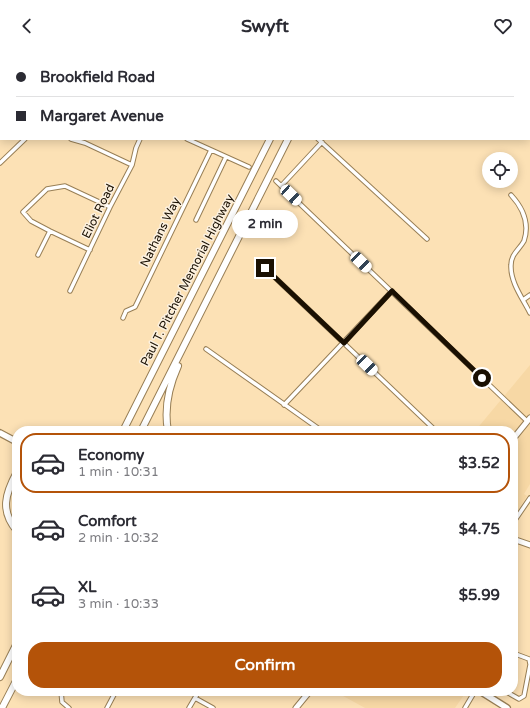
<!DOCTYPE html>
<meta charset="utf-8">
<style>
body{margin:0;font-family:"Varela Round",sans-serif;background:#f7f7f7;color:#2b2b33;height:100vh;display:flex;flex-direction:column;font-size:15px;white-space:nowrap}
*{box-sizing:border-box;margin:0}
p{font-size:13px;color:#7c7c81}
.icon{flex:none;width:22px;height:22px;fill:none;stroke:currentColor;stroke-width:2;stroke-linecap:round;stroke-linejoin:round}
.map{position:relative;flex:1;overflow:hidden}
.sheet{position:absolute;left:12px;top:374px;width:506px;height:270px;display:flex;flex-direction:column;background:#fff;border-radius:16px;box-shadow:0 2px 10px #0003}
.sheet>*{flex:none}
.guide{position:absolute;left:0px;top:0px;width:530px;height:88px;box-shadow:0 2px 10px #0003;display:grid;align-content:center;height:88px;padding:0 16px;background:#fff}
.buttons{position:absolute;left:482px;top:100px;display:grid;gap:8px}
.buttons a{display:grid;place-items:center;width:36px;height:36px;border-radius:50%;background:#fff;box-shadow:0 2px 10px #0003;font-size:20px}
.end{position:absolute;width:18px;height:18px;margin:-9px;border:5px solid #1a1002;background:#fff;box-shadow:0 0 0 2px #fff}
.from{border-radius:50%}
.bubble{position:absolute;height:28px;border-radius:14px;background:#fff;box-shadow:0 2px 10px #0003;font-size:13px;font-weight:700;line-height:28px;text-align:center}
.car{position:absolute;width:12px;height:24px;margin:-12px -6px;border-radius:5px;box-shadow:0 0 3px 1px #0007;background:linear-gradient(#fff 24%,#345 0 40%,#fff 0 76%,#345 0 86%,#fff 0)}
.guide b{display:flex;align-items:center;gap:14px;height:38px;font-size:15px}
.guide b+b{border-top:1px solid #e1e1e2}
.guide i{width:10px;height:10px;background:#2b2b33}
ul{padding:7px 0 0;list-style:none}
li{display:flex;align-items:center;gap:12px;height:60px;margin:0 8px 6px;padding:0 8px;border:2px solid transparent;border-radius:16px}
li div{flex:1}
li b{display:block;font-size:15px}
li em{font-style:normal;font-weight:700}
li.selected{border-color:#b45309}
li>.icon{width:36px;height:36px;stroke-width:1.5}
.primary-button{display:flex;gap:8px;margin-top:auto;padding:8px 16px}
.primary-button a{flex:1;height:46px;border-radius:16px;background:#b45309;color:#fff;font-size:16px;font-weight:700;line-height:46px;text-align:center}
header{display:flex;justify-content:space-between;align-items:center;height:52px;padding:0 16px;background:#fff;font-size:18px;font-weight:700}
.map>svg:first-child{display:block}
</style>
<header><svg class="icon" aria-label="back" viewBox="0 0 24 24"><path d="M15 5l-7 7 7 7"/></svg>Swyft<svg class="icon" aria-label="heart" viewBox="0 0 24 24"><path d="M12 20l-8-8c-3-5 5-10 8-4 3-6 11-1 8 4z"/></svg></header>
<div class="map">
<svg width="530" height="656" viewBox="0 0 530 656">
<rect width="100%" height="100%" fill="#fce1b5"/>
<path fill="#f7d8a5" d="M530 313V432L524 442 527 444 513 467V379H475Z
M334 639H464L466 640 455 656H365Z"/>
<g fill="none" stroke-linecap="round" stroke-linejoin="round">
<defs>
<path id="street" d="M3 0 5 1
M158 0 160 1
M491 0 492 1
M227 1 228 0
M529 32 530 33
M0 49H1
M71 87 85 91 132 113
M187 87 249 115
M318 87 427 187
M0 111 25 87
M276 129 527 369
M281 134 322 90
M511 143C523 156 530 171 524 189 519 198 511 202 511 213 510 230 523 247 530 261
M196 168 226 105
M90 198 50 179 31 169 23 160 47 137 65 134 110 155
M38 203 50 179
M265 216 436 379
M70 239 110 155 132 113 136 96 140 87
M523 248 530 243
M123 266 126 259 135 255 137 251 211 98
M206 297 322 379
M284 353 392 239
M513 471 530 446
M513 601 529 607 530 612
M61 639 62 650 69 656
M505 639 519 647 524 644 530 613
M195 646 213 656
M107 656 116 639
M189 656 199 639
M465 656 475 639"/>
<path id="secondary" d="M513 387 530 366
M513 487 530 493
M296 656 310 639"/>
<path id="primary" d="M0 381 17 390
M480 639 507 656"/>
<path id="highway" d="M314 1V0
M331 1V0
M123 379 270 87
M141 379 288 87
M168 379C164 357 169 334 178 314
M17 420C5 442 0 459 17 479
M0 625 17 591
M2 656 17 627"/>
</defs>
<use href="#street" stroke="#987f56" stroke-width="5.5"/>
<use href="#secondary" stroke="#987f56" stroke-width="7"/>
<use href="#primary" stroke="#987f56" stroke-width="8"/>
<use href="#highway" stroke="#987f56" stroke-width="8"/>
<use href="#street" stroke="#fff" stroke-width="3.5"/>
<use href="#secondary" stroke="#fff" stroke-width="5"/>
<use href="#primary" stroke="#fff" stroke-width="5.5"/>
<use href="#highway" stroke="#fff" stroke-width="6"/>
</g>
<g fill="none" stroke-linecap="round" stroke-linejoin="round">
<path stroke="#1a1002" stroke-width="5" d="M265 216 344 291 392 239 482 326"/>
</g>
<g text-anchor="middle" dominant-baseline="central" stroke-width="3" stroke-linejoin="round" paint-order="stroke">
<g font-size="12" fill="#1a1002" stroke="#fcf1e0">
<text transform="translate(98 159) rotate(-64)">Eliot Road</text>
<text transform="translate(160 180) rotate(-64)">Nathans Way</text>
<text transform="translate(187 228) rotate(-63)">Paul T. Pitcher Memorial Highway</text>
</g>
</g>
</svg>
<div class="buttons">
<a><svg class="icon" aria-label="locate" viewBox="0 0 24 24"><circle cx="12" cy="12" r="6"/><path d="M12 2v4M12 18v4M2 12h4M18 12h4"/></svg></a>
</div>
<i class="end from" style="left:482px;top:326px"></i>
<i class="end" style="left:265px;top:216px"></i>
<div class="bubble" style="left:232px;top:158px;width:66px">2 min</div>
<i class="car" style="left:291px;top:143px;rotate:133deg"></i>
<i class="car" style="left:361px;top:210px;rotate:134deg"></i>
<i class="car" style="left:367px;top:313px;rotate:134deg"></i>
<div class="guide">
<b><i class="from"></i>Brookfield Road</b>
<b><i></i>Margaret Avenue</b>
</div>
<section class="sheet">
<ul>
<li class="selected"><svg class="icon" aria-label="car" viewBox="0 0 24 24"><path d="M5 17H2v-5l4-1 3-4h7l3 4 3 1v5h-3M9 17h6M6 11h13"/><circle cx="7" cy="17" r="2"/><circle cx="17" cy="17" r="2"/></svg><div><b>Economy</b><p>1 min · 10:31</p></div><em>$3.52</em></li>
<li><svg class="icon" aria-label="car" viewBox="0 0 24 24"><path d="M5 17H2v-5l4-1 3-4h7l3 4 3 1v5h-3M9 17h6M6 11h13"/><circle cx="7" cy="17" r="2"/><circle cx="17" cy="17" r="2"/></svg><div><b>Comfort</b><p>2 min · 10:32</p></div><em>$4.75</em></li>
<li><svg class="icon" aria-label="car" viewBox="0 0 24 24"><path d="M5 17H2v-5l4-1 3-4h7l3 4 3 1v5h-3M9 17h6M6 11h13"/><circle cx="7" cy="17" r="2"/><circle cx="17" cy="17" r="2"/></svg><div><b>XL</b><p>3 min · 10:33</p></div><em>$5.99</em></li>
</ul>
<div class="primary-button"><a>Confirm</a></div>
</section>
</div>
